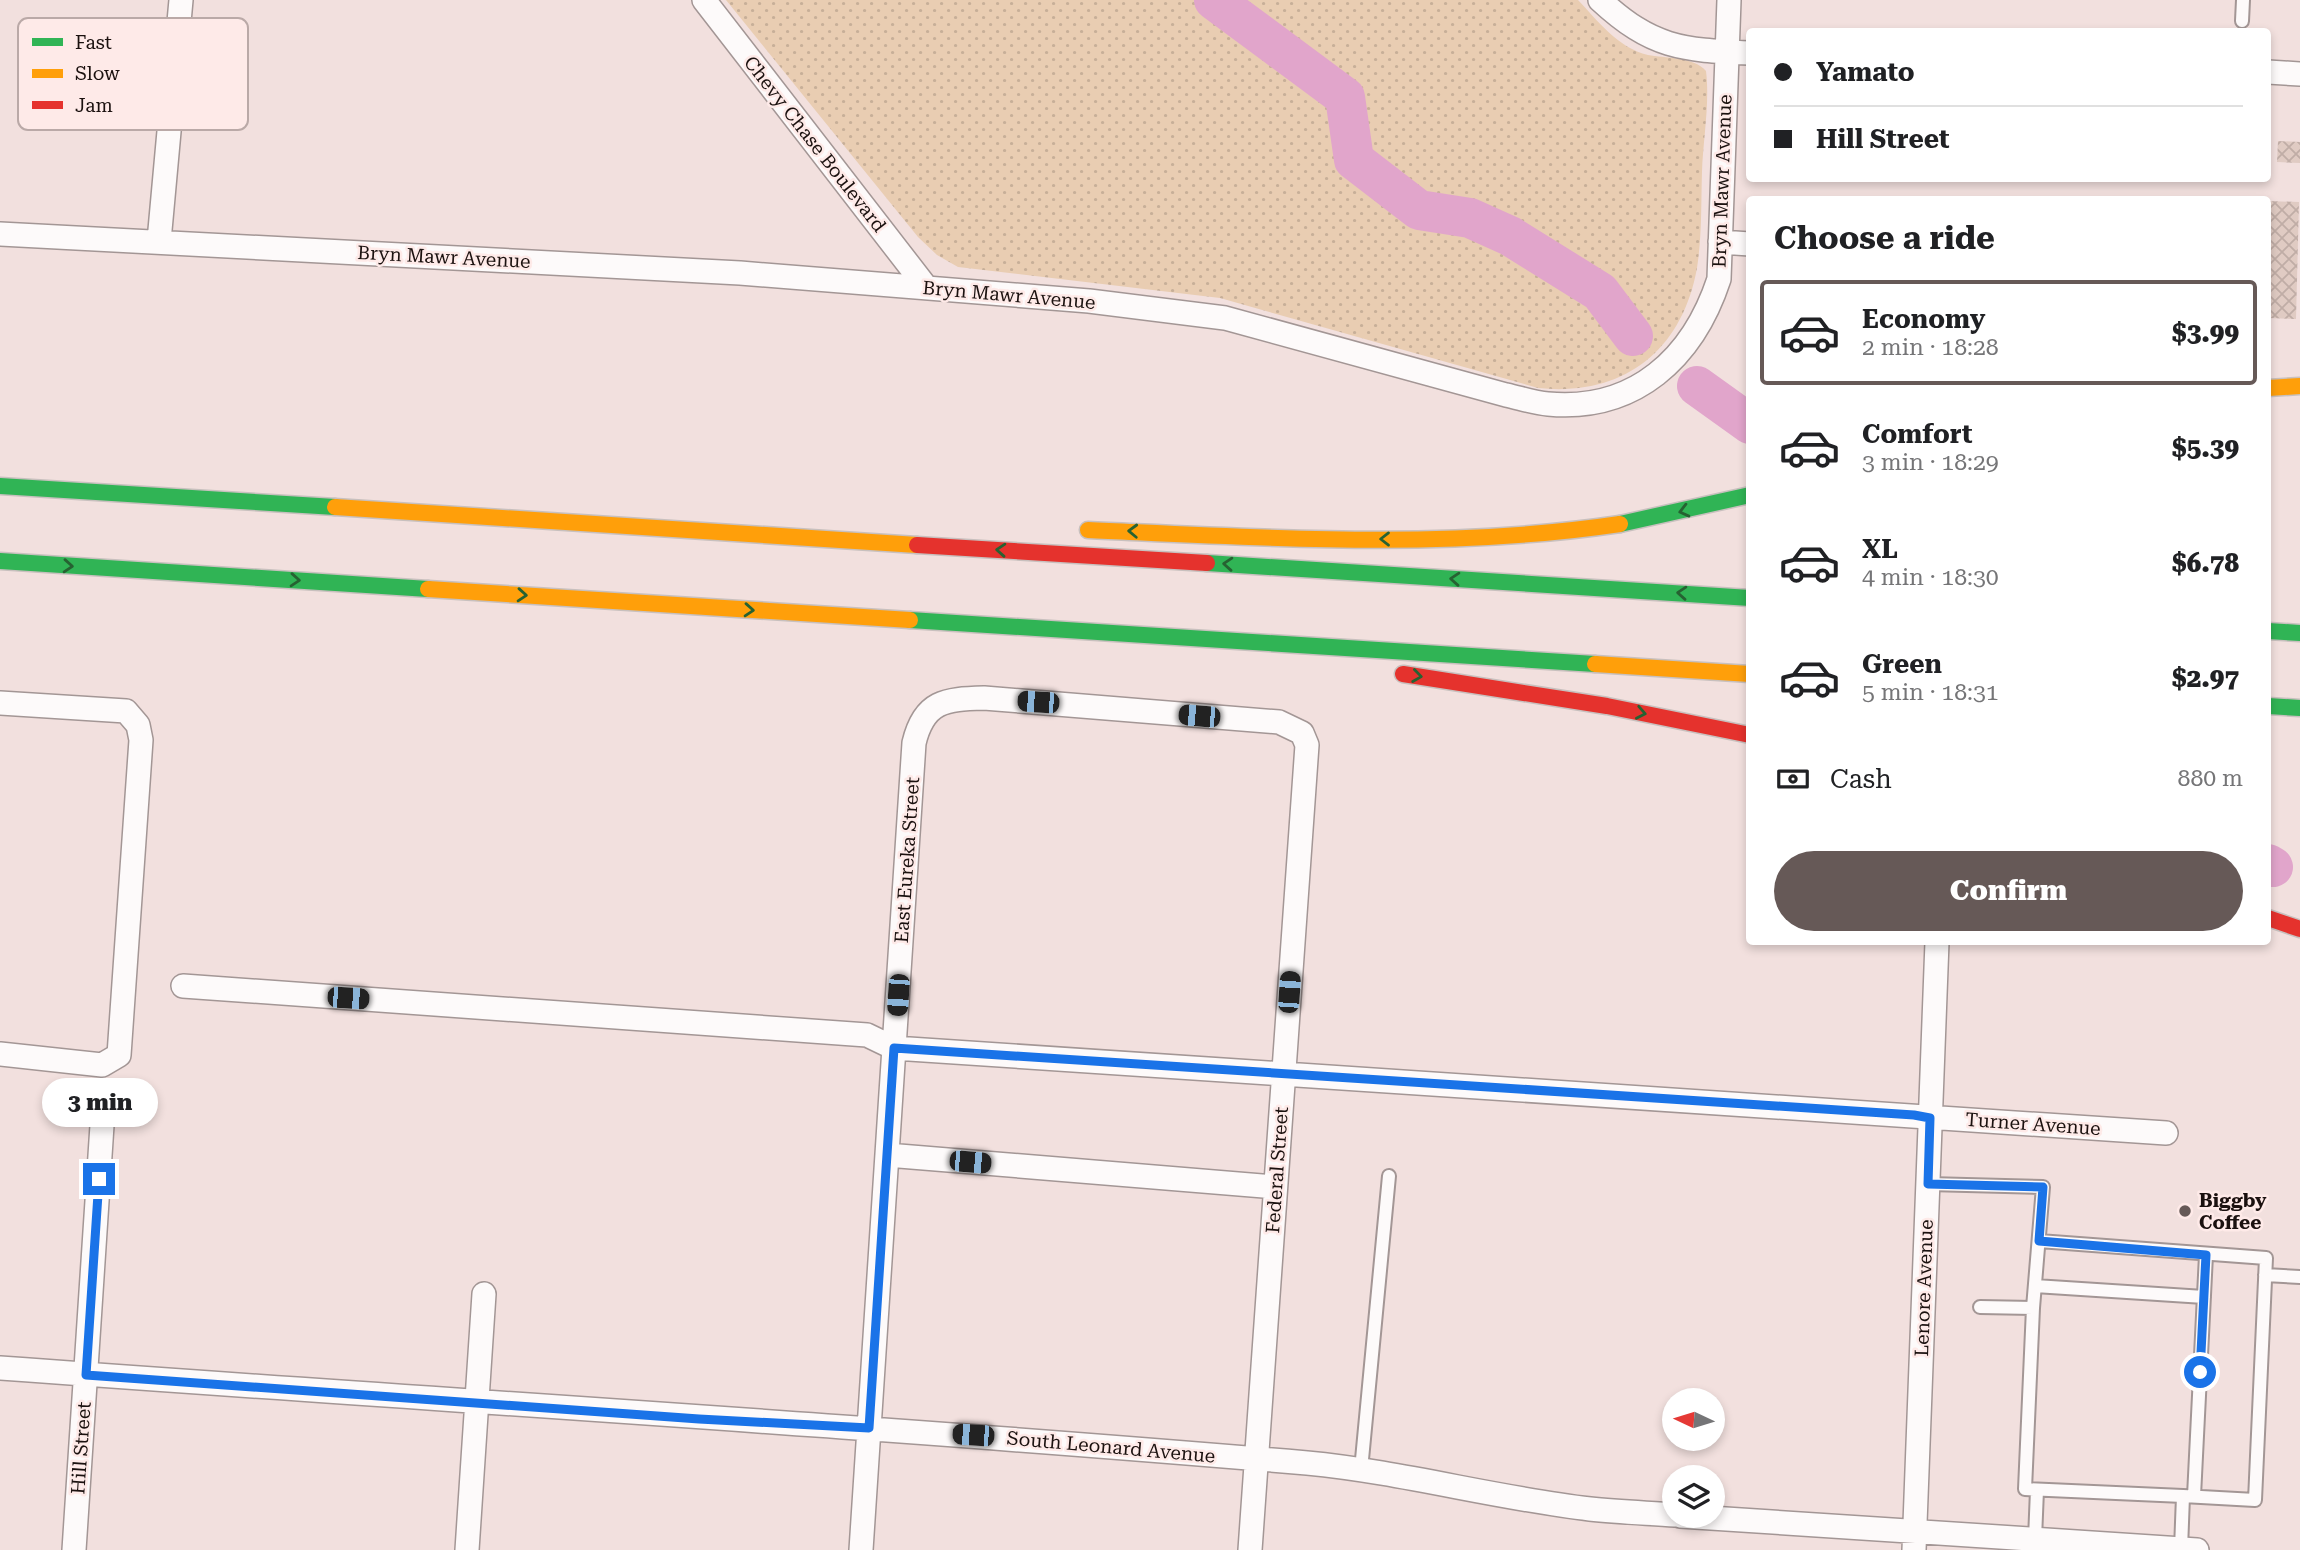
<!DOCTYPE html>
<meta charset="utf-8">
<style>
body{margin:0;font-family:"Roboto Serif",serif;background:#f2f2f2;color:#202124;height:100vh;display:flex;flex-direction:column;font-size:26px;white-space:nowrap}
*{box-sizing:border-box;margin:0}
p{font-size:23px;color:#757577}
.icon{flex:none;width:38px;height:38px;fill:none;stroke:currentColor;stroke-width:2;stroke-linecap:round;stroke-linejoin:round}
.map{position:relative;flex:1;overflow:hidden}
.details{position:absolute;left:1746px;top:196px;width:525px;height:749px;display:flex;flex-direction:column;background:#fff;border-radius:7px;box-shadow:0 4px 10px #0003}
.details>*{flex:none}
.top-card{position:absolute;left:1746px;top:28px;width:525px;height:154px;border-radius:7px;box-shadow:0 4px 10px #0003;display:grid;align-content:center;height:154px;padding:0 28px;background:#fff}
.needle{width:46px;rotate:274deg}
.tools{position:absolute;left:1662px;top:1388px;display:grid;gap:14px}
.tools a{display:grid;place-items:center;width:63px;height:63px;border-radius:50%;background:#fff;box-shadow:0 4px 10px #0003;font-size:35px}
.end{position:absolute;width:32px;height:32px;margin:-16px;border:9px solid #1a73e8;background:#fff;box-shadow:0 0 0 4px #fff}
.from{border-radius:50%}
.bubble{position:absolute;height:49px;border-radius:24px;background:#fff;box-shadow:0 4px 10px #0003;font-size:23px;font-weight:800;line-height:49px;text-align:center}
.car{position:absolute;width:21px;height:42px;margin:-21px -10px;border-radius:9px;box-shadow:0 0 5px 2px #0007;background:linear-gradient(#222 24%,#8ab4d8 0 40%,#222 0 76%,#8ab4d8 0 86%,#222 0)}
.top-card b{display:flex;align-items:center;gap:24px;height:66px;font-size:26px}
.top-card b+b{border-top:2px solid #e0e0e0}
.top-card i{width:18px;height:18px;background:#202124}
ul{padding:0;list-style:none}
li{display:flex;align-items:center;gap:21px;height:105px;margin:0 14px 10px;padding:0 14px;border:4px solid transparent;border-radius:7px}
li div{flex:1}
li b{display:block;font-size:26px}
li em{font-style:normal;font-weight:800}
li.selected{border-color:#665957}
li>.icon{width:63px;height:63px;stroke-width:1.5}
h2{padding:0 28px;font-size:32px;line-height:84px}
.pay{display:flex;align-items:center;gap:18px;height:77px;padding:0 28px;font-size:26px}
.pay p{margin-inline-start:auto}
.action{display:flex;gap:14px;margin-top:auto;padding:14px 28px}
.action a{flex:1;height:80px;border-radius:42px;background:#665957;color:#fff;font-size:28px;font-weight:800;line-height:80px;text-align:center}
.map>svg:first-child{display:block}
</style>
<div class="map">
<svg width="2300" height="1550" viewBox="0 0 2300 1550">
<defs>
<pattern id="grass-dots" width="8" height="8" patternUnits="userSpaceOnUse" patternTransform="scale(1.75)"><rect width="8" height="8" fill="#e9cdb2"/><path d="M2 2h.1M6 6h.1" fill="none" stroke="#c7af98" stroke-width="1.8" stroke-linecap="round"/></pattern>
<pattern id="building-cross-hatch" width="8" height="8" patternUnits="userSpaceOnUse" patternTransform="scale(1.75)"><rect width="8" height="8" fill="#e0cbc3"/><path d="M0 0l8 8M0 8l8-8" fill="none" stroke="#c0ada6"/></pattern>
</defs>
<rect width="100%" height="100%" fill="#f2e0de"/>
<path fill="url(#grass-dots)" d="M726 0H1578C1598 21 1618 48 1648 55 1664 58 1695 57 1706 71 1710 103 1703 140 1702 172 1701 204 1702 236 1697 268 1682 352 1622 397 1538 388L1220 298 958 267 937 255 918 237Z"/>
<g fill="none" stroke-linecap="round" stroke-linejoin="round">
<path stroke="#e1a5cb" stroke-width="40" d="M1214 0 1345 97 1354 160 1419 210 1470 218 1510 236 1600 292 1633 336
M1697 386 1750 424
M2268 864 2273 867"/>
</g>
<path fill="url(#building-cross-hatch)" d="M2278 141 2300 142V163L2277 162Z
M2268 201 2299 202 2296 319 2268 318Z"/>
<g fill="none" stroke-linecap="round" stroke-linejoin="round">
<defs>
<path id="lane" d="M2242 21 2243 0
M1928 1184 2043 1187 2033 1308 1980 1307
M2039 1241 2266 1258 2255 1500 2183 1496
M2265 1275 2300 1277
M2035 1286 2204 1297
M2033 1308 2025 1489 2183 1496 2181 1549
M1361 1470 1389 1176
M2194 1496 2206 1255
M2035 1539 2037 1490"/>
<path id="street" d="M704 0 926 287
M1600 0C1652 48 1681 50 1750 53
M2268 72 2300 74
M0 234 740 273 1089 301 1225 318 1506 395C1520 398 1534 403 1548 404 1635 412 1693 358 1719 279L1729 0
M159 241 181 0
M1720 242 1750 244
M0 703 126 711 138 725 141 740 119 1055 102 1065 0 1054
M183 986 867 1035 894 1048 2166 1133
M887 1155 1275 1187
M0 1368C436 1400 872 1426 1307 1463 1402 1472 1495 1498 1590 1509 1618 1512 1647 1513 1675 1515
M1680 1516 2197 1550
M74 1550 104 1095
M467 1550 484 1294
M861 1550 914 743C924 701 945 699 984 698L1279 722 1302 733 1307 745 1250 1550
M1914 1550 1937 942"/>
<path id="fast" d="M0 486 335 507
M1620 524 1750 495
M0 561 428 589
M1207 563 1750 598
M910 620 1595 664
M2268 631 2300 633
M2268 706 2300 708"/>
<path id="slow" d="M2268 388 2300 386
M335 507 917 545
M1088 530C1265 538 1444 550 1620 524
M428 589 910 620
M1595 664 1750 674"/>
<path id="jam" d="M917 545 1207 563
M1403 674 1607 706 1750 735
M2268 918 2300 929"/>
</defs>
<use href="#lane" stroke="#a39695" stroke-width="16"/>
<use href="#street" stroke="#a39695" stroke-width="26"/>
<use href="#fast" stroke="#c8c0be" stroke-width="19"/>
<use href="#slow" stroke="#c8c0be" stroke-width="19"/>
<use href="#jam" stroke="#c8c0be" stroke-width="19"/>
<use href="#lane" stroke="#fdfafa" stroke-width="12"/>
<use href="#street" stroke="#fdfafa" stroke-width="23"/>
<use href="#fast" stroke="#30b455" stroke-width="16"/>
<use href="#slow" stroke="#ff9f0a" stroke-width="16"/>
<use href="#jam" stroke="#e5322d" stroke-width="16"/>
</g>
<defs><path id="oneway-chevron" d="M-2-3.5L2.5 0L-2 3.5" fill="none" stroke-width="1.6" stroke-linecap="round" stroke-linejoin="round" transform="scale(1.75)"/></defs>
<g stroke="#266232">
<use href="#oneway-chevron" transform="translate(1684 511) rotate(166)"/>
<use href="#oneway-chevron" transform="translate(1133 531) rotate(-178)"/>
<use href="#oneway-chevron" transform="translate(1385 539) rotate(-180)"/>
<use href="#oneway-chevron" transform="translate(1001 550) rotate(-176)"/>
<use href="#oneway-chevron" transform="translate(1228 564) rotate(-176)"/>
<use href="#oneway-chevron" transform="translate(68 566) rotate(4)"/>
<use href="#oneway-chevron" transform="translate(1455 579) rotate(-176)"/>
<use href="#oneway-chevron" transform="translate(295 580) rotate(4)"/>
<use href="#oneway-chevron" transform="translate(1682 593) rotate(-176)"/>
<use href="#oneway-chevron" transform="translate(522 595) rotate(4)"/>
<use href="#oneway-chevron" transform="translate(749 610) rotate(4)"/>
<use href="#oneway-chevron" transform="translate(1417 676) rotate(8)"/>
<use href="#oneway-chevron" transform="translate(1641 713) rotate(11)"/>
</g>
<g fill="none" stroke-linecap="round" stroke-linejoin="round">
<path stroke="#1a73e8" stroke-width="9" d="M99 1179 86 1375 699 1419 869 1428 894 1048 1914 1115 1930 1118 1928 1184 2043 1187 2039 1241 2206 1255 2200 1372"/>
</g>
<circle fill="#665957" stroke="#feeae8" stroke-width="2.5" cx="2185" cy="1211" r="7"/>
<g text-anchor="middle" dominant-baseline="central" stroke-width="5" stroke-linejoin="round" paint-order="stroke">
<g font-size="19" fill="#1b110f" stroke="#feeae8">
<text transform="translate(815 144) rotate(52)">Chevy Chase Boulevard</text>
<text transform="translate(1722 181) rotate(-88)">Bryn Mawr Avenue</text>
<text transform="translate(444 257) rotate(3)">Bryn Mawr Avenue</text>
<text transform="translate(1009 295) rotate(5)">Bryn Mawr Avenue</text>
<text transform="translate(907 860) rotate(-86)">East Eureka Street</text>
<text transform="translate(2033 1124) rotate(4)">Turner Avenue</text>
<text transform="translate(1277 1170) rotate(-86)">Federal Street</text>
<text transform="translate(1924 1288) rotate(-88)">Lenore Avenue</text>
<text transform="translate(1111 1447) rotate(5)">South Leonard Avenue</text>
<text transform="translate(81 1448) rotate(-86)">Hill Street</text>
</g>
<g font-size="19" font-weight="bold" fill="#1b110f" stroke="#feeae8" text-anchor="start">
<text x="2199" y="1200">Biggby<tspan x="2199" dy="22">Coffee</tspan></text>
</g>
</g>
<rect x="18" y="18" width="230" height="112" rx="10" fill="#feeae8" stroke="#baa9a7" stroke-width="2"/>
<rect x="32" y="38" width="31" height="8" fill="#30b455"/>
<rect x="32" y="69" width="31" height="9" fill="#ff9f0a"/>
<rect x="32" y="101" width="31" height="8" fill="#e5322d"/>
<g font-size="19" fill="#1b110f">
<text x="75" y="49">Fast</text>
<text x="75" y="80">Slow</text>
<text x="75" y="112">Jam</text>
</g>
</svg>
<div class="tools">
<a><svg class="needle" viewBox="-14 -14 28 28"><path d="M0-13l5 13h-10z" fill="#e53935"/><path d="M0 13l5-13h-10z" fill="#757577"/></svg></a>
<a><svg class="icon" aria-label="layers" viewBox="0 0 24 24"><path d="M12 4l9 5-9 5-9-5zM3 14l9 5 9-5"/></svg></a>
</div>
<i class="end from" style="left:2200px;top:1372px"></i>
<i class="end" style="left:99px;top:1179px"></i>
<div class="bubble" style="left:42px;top:1078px;width:116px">3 min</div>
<i class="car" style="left:1038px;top:702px;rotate:274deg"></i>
<i class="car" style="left:1199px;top:716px;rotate:275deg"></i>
<i class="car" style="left:1289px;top:992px;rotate:4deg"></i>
<i class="car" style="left:898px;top:995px;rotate:184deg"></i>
<i class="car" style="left:348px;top:998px;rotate:94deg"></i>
<i class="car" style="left:970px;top:1162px;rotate:95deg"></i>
<i class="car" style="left:973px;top:1435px;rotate:274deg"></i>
<div class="top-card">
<b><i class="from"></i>Yamato</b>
<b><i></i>Hill Street</b>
</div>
<section class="details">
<h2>Choose a ride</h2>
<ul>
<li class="selected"><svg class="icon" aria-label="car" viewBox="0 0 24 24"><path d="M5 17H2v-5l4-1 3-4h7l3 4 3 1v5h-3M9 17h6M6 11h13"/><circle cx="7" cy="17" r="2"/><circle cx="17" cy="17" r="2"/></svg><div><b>Economy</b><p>2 min · 18:28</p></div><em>$3.99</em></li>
<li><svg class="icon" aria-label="car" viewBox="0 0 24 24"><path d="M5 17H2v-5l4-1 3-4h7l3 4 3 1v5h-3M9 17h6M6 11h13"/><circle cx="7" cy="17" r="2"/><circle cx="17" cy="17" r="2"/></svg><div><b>Comfort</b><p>3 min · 18:29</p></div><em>$5.39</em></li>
<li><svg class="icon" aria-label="car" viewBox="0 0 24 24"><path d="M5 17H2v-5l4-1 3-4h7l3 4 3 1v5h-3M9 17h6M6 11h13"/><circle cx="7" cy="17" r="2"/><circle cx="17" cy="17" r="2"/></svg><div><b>XL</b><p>4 min · 18:30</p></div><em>$6.78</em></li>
<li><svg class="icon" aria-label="car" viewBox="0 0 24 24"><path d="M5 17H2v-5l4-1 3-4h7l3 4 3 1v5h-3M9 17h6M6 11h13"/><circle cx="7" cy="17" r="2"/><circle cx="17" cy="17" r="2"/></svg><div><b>Green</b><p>5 min · 18:31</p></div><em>$2.97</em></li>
</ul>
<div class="pay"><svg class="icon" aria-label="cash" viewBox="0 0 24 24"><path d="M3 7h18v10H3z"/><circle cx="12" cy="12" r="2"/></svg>Cash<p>880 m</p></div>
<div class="action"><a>Confirm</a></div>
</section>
</div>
